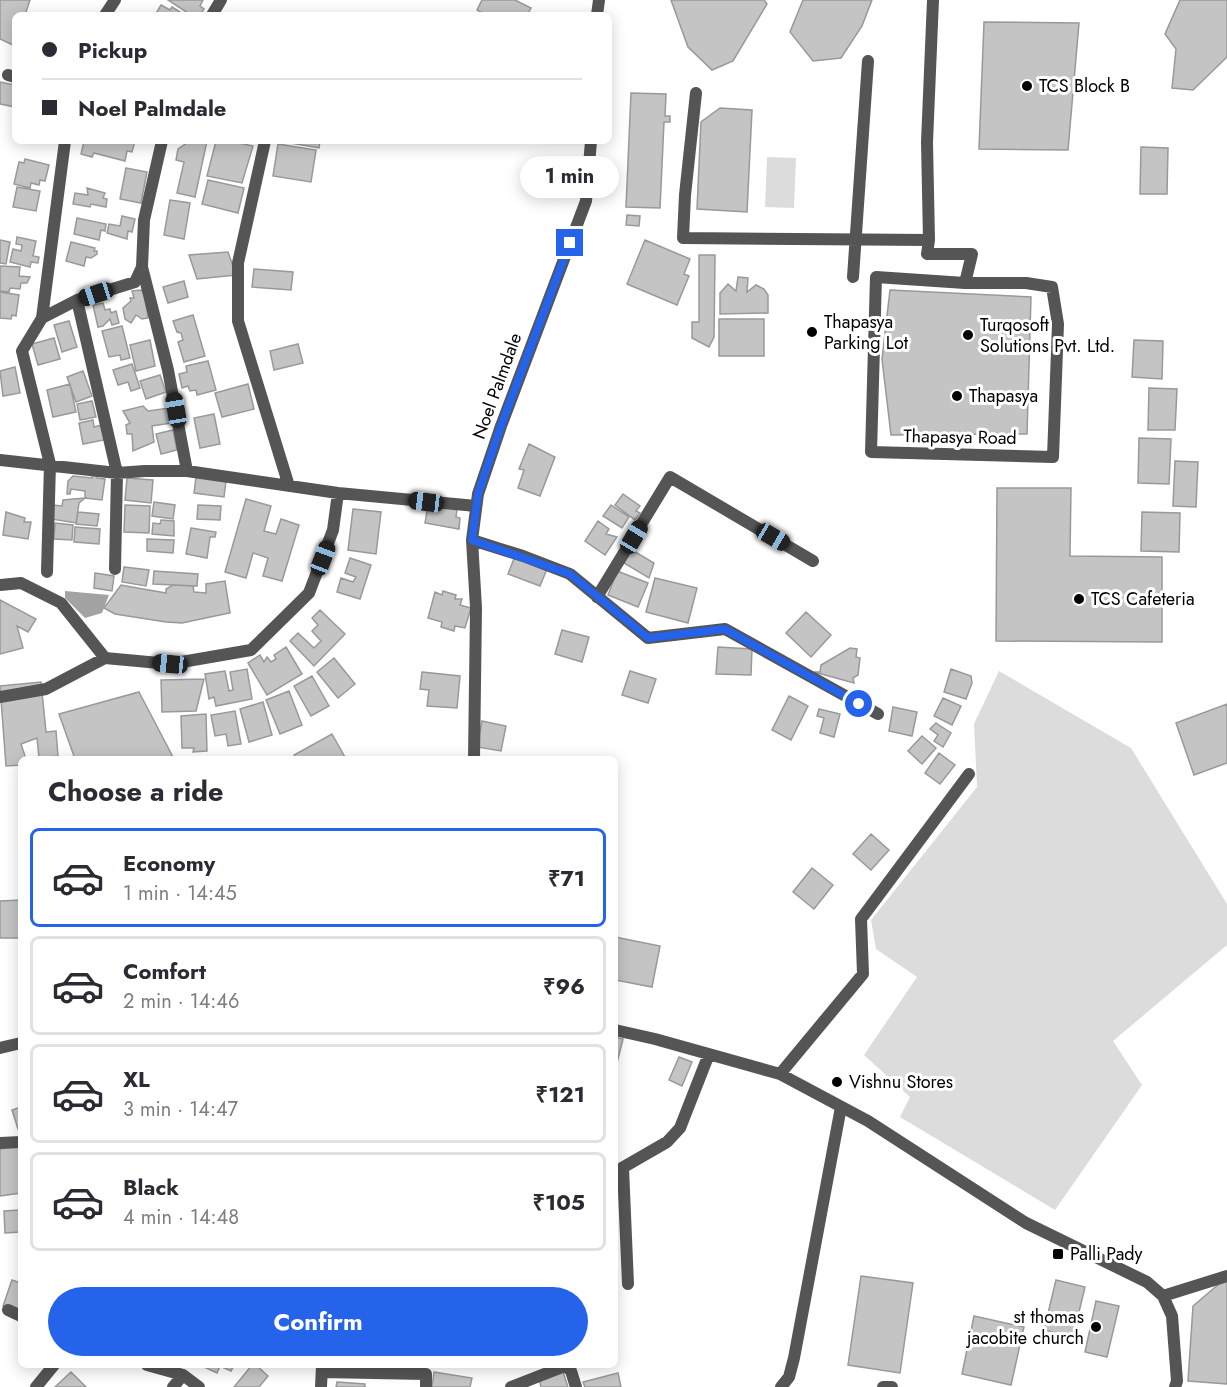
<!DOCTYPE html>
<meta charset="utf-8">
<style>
body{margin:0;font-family:Jost,sans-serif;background:#f2f2f3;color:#2b2b33;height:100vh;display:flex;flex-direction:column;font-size:22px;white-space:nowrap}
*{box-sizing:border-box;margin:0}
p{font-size:20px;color:#7c7c81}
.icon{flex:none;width:33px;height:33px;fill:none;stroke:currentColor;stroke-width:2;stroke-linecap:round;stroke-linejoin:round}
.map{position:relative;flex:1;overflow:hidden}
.drawer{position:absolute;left:18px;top:756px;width:600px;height:612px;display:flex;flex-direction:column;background:#fff;border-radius:9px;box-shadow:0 3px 15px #0003}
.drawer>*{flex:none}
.banner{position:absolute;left:12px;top:12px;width:600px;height:132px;border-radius:9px;box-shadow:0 3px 15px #0003;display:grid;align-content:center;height:132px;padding:0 30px;background:#fff}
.end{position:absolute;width:27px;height:27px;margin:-14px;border:8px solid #2563eb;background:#fff;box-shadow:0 0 0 3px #fff}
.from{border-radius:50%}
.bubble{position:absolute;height:42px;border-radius:21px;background:#fff;box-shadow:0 3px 15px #0003;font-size:20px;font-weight:700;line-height:42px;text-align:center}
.car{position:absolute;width:18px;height:36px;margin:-18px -9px;border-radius:8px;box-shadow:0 0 4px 2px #0007;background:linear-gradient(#222 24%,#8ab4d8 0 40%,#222 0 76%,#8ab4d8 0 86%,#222 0)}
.banner b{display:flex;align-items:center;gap:21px;height:57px;font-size:22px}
.banner b+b{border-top:2px solid #e1e1e2}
.banner i{width:15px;height:15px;background:#2b2b33}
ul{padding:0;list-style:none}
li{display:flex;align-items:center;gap:18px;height:99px;margin:0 12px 9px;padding:0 18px;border:3px solid #e1e1e2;border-radius:9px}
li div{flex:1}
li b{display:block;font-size:22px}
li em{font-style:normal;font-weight:700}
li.current{border-color:#2563eb}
li>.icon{width:54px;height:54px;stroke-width:1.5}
h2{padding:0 30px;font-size:27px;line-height:72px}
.primary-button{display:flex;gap:12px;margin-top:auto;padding:12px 30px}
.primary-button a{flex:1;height:69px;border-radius:36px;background:#2563eb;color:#fff;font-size:24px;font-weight:700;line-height:69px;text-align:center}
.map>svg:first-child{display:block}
</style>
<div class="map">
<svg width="1227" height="1387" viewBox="0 0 1227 1387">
<rect width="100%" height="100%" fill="#fff"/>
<path fill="#dcdcdc" d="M767 157 796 158 794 208 765 207Z
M999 671 1131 748 1227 904V945L1113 1041 1142 1085 1055 1210 900 1117 910 1097 864 1055 917 977 876 949 871 920 977 787 974 724Z"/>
<path fill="#a3a3a3" d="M65 591 109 595 102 613 85 618 65 598Z"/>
<path fill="#c4c4c4" stroke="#999" stroke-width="1.5" d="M0 0H30L25 15H15L13 45 0 39Z
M168 0H203L200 6 204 9 200 15H191Z
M482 0H515L531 8 527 15H486L477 10Z
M671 0H764L767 4 733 61 712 70 688 47Z
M803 0H872L862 26 841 58 813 61 790 32Z
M1180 0H1227V57L1193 90 1172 88 1176 49 1165 34Z
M161 5 170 10 172 7 185 15H155Z
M984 22 1079 23 1068 150 979 149Z
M0 82 15 85V107L0 104Z
M631 93 666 94 665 116H670V122H664L660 208 626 207Z
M720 108 752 110 747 212 697 209 701 122Z
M84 141H135L132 152 127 151 125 161 94 153 92 157 81 154Z
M190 141H207L195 197 177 193 184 162 176 160 178 149Z
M216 141H230L253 146 242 183 207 176Z
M279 141H320L319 148Z
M278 144 316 150 311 182 273 176Z
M1141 147 1168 148 1167 194H1140Z
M25 159 49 165 45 181 40 180 39 185 31 183 30 188 14 184 19 162 24 163Z
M126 168 147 172 141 203 120 199Z
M208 180 244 188 238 213 202 204Z
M17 187 40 191 36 211 13 207Z
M87 188 105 193 103 198 107 199 106 207 91 204 90 207 73 204 75 193 88 195Z
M170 200 190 203 184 239 164 235Z
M627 215 640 216 639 226 626 225Z
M122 216 135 219 132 232 128 231 127 239 107 233 109 224 120 226Z
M77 218 106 224 105 231 101 230 99 240 74 234Z
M17 237 36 241 33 256 39 257 38 263 31 262 30 267 10 262 13 249 21 251 22 245 16 244Z
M0 240 10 242 6 264 0 263Z
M645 240 690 259 684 274 689 276 677 305 627 284Z
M71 242 95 248 94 251H97V254L91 258 86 257 84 266 66 261Z
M228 252 236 275 197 279 189 255Z
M699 255H715L714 337 709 347 692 338V322H699Z
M0 266 20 267 19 276 30 277 27 283H21L20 289 10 288 9 292 0 291Z
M254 269 293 272 291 290 252 287Z
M738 277 748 278 747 292 756 285 764 289 768 295V313L720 314V293L728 284 736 291Z
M184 281 188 297 168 303 163 287Z
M141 290 144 293 148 318 142 319 136 315 131 323 125 319 123 308 131 301 130 298H134L132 291Z
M890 290 1031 297 1027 434 891 435 882 359Z
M0 292 19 295 16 316 12 315 11 319 0 318Z
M103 303 105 310 110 309 111 313 116 311 119 323 112 325 110 319 103 326 98 327 93 305Z
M193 315 205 356 184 362 178 342 183 340 181 333 177 332 173 321Z
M719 319H764V356H719Z
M69 321 77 347 62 352 54 325Z
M122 326 130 358 121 360 120 355 109 357 102 331Z
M54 338 60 359 38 365 32 344Z
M150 340 155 366 136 371 130 345Z
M1134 340 1163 341 1162 379 1132 377Z
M298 344 303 363 274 370 270 351Z
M208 361 216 390 197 395 196 390 190 391 188 386 182 388 179 374 187 372 186 366Z
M132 364 140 388 131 391 128 382 118 385 113 370Z
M15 367 20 393 3 396 0 371Z
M83 371 92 396 76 402 67 377Z
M160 375 166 392 146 399 140 381Z
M70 384 76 412 53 417 47 390Z
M248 384 254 409 222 417 215 393Z
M1149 388 1177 389 1175 430H1148Z
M92 401 96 417 80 420 77 404Z
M143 406 148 411 169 408 172 423 152 426 154 442 133 451 132 434H127L126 425 130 423 123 411Z
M214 414 220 444 200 448 194 418Z
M93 420 94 427 102 425 104 440 83 444 79 423Z
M173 430 177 450 161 454 156 434Z
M1139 438 1171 439 1169 484 1138 483Z
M529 444 555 457 540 496 518 488 524 470 519 469Z
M1175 461 1198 462 1196 507 1173 506Z
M93 472 97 473V478L105 479 102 500 85 498V491L71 489 70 494H67L68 481 73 476 92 478Z
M196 477 226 481 224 497 194 493Z
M127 478 153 480 151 503 125 500Z
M997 488H1071L1070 556 1162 557V642L996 641Z
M623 494 640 506 636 511 640 513 635 520 615 505Z
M85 498 79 503 76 523 51 519 53 505 62 506 63 500Z
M246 499 271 506 264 531 276 534 281 519 299 525 282 581 263 576 268 558 253 553 246 578 225 572Z
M154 502 175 505 173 519 152 516Z
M125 505 150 506 149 533 124 532Z
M198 505 221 506 220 520 197 519Z
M428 505 457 510 456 517 460 518 459 529 425 523Z
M611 505 629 517 622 528 603 516Z
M353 509 381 512 376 554 348 550Z
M6 512 25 518 24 522H31L28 539 3 535Z
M78 512 99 514 97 526 76 524Z
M1142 512 1180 513 1179 552 1141 551Z
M161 520 174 521V536L152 534 153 523 160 524Z
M598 521 609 529 606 534 617 537 605 555 585 541Z
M55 523 73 525 72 540 54 539Z
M75 527 100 529 99 544 74 542Z
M191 528 216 532 215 537H210L207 558 186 554Z
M147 539 174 540 173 553 147 551Z
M632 550 654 563 649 578 624 563Z
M515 556 547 569 540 586 508 574Z
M350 558 371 565 360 599 337 592 341 578 353 582 356 577 345 573Z
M124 567 149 570 146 586 122 582Z
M154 571 198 574 197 586 153 584Z
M617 571 648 583 638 607 608 595Z
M95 573 114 576 112 591 94 588Z
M655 578 697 588 688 623 646 612Z
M225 581 230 613 215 616 182 623 166 622 115 614 104 608 121 585 166 593V589L173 585 193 586 194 592 206 593V584Z
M443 591 456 595 455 599H462L460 605 471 608 465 628 455 626 454 631 441 627 442 622 428 618 435 592 442 595Z
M0 600 36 619 28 632 17 626 23 648 0 654Z
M320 610 345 634 314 666 290 641 298 633 314 648 321 641 312 631 318 625 312 618Z
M806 612 831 635 811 657 786 633Z
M562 630 589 637 582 662 555 654Z
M286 647 302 674 267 695 248 663 260 655 264 662 267 657 271 662 276 659 274 655Z
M718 647 752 649 751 675 716 674Z
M850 648 857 649 856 657 860 658 858 675 853 678 854 683 814 672H820L821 665Z
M334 658 355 684 338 698 317 672Z
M247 669 252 699 216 706 214 697 209 699 205 674 225 671 229 691 233 690 230 672Z
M951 669 971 676 972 683 966 699 944 692Z
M630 671 656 679 648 703 622 695Z
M422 672 460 676 457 708 427 706 429 690 420 689Z
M312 676 329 706 311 716 294 686Z
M204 679 196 711 162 712 161 680Z
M41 682 46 732 56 731 58 756 39 758 37 738 21 744 26 759H21V765L6 766 0 686Z
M289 691 302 725 280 734 266 700Z
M139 692 174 759H75L59 714Z
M789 696 808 706 791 740 772 730Z
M943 698 961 706 952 725 934 716Z
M263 702 272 735 249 742 240 709Z
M1227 704V763L1194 775 1176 723Z
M893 707 917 712 912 736 889 731Z
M819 709 840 714 834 737 820 733 824 718 817 716Z
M235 711 241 744 228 746 226 734 215 736 211 715Z
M206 714 207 751 193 752 194 748H182L181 716Z
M482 721 506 726 501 751 477 747Z
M936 723 951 733 943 747 934 741 938 735 930 729Z
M332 734 346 759H296L294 755Z
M922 736 936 748 922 764 908 751Z
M939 753 955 765 940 784 925 773Z
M871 834 889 850 871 870 853 854Z
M812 868 833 885 814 909 793 892Z
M21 900V938H0V901Z
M615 937 660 946 652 987 615 980Z
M615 1037 623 1039 616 1067H615Z
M679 1057 692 1062 682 1086 669 1080Z
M21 1107V1128L18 1129 12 1110Z
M21 1146V1193L0 1196V1149Z
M19 1210V1217H21V1232L5 1233 4 1211Z
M861 1276 913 1283 900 1373 848 1365Z
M1227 1277V1384L1188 1381 1193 1306Z
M12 1280 21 1283V1312L3 1306Z
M1056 1280 1085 1287 1073 1337 1044 1330Z
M1096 1301 1119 1306 1107 1357 1085 1352Z
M974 1316 1024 1327 1011 1385 962 1374Z
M200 1365H234L231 1371 220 1366 217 1373Z
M252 1365H256L268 1376 259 1387H234Z
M71 1372 86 1387H55Z
M434 1372 472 1378 470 1387H432Z
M563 1372 568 1387H541L539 1378Z
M618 1373 621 1387H585L583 1382Z
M337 1382 365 1384V1387H336Z"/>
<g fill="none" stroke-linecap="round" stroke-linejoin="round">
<path stroke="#555" stroke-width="12" d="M105 15 115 0
M212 15 221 0
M597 15 599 0
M8 75 15 77
M696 93 685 195 683 238 929 240 927 142 933 0
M162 141 144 220 142 267 168 370 187 471
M265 141 238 263V321L289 486
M929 240 927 254H972L965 283H1026L1052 287 1058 324 1053 457 871 452 876 277 965 283
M853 277 868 61
M77 300 117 473 115 569
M42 318 77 300 135 282 142 267
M0 460 117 473 145 471H187L338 493 476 506
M472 540 523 556 570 574 648 638 725 629 878 714
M47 572 50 464 22 351 42 318 65 141
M0 585 21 583 61 603 105 658
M597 597 670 477 813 561
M0 697 46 689 105 658 170 664 251 650 309 593 333 530 338 493
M474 759 476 608 472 540 478 494 501 426 586 201 591 141
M615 1030 655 1039 780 1074 868 1121 1026 1223 1147 1282 1163 1296 1172 1316 1177 1381 1175 1387
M0 1048 21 1043
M780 1074 863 974 861 919 969 774
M0 1143 21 1142
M623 1168 628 1284
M615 1172 667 1142 680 1128 709 1054
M1163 1296 1227 1276
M8 1310 21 1316
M147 1365 183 1375 199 1387
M322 1372 426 1374V1387
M36 1387 54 1365
M173 1387 183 1375
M321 1387 322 1366
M511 1387 565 1366 571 1371 576 1387
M781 1387 789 1377 794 1358 841 1107
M883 1387H892"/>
</g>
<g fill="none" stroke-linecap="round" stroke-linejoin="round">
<path stroke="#2563eb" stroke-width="8" d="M570 243 501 426 478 494 472 540 570 574 648 638 725 629 859 704"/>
</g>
<g fill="#000" stroke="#fff" stroke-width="2">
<circle cx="1027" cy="86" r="6"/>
<circle cx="812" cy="332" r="6"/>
<circle cx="968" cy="335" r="6"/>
<circle cx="957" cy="396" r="6"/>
<circle cx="1079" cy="599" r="6"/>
<circle cx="837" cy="1082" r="6"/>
<rect x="1052" y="1248" width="12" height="12" rx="3"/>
<circle cx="1096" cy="1327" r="6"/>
</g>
<g text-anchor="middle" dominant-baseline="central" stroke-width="6" stroke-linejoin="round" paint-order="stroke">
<g font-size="18" fill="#000" stroke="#fff" text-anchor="start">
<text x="1039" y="86">TCS Block B</text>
<text x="824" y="322">Thapasya<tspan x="824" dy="21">Parking Lot</tspan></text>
<text x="980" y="325">Turqosoft<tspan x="980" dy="21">Solutions Pvt. Ltd.</tspan></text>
<text x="969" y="396">Thapasya</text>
<text x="1091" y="599">TCS Cafeteria</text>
<text x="849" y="1082">Vishnu Stores</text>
<text x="1070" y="1254">Palli Pady</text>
<text x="1084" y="1317" text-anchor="end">st thomas<tspan x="1084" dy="21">jacobite church</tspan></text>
</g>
<g font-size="18" fill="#000" stroke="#fff">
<text transform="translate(497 386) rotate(-70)">Noel Palmdale</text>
<text transform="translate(960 437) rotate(1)">Thapasya Road</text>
</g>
</g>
</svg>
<i class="end from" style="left:859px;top:704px"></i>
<i class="end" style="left:570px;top:243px"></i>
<div class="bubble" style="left:520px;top:156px;width:99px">1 min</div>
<i class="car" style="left:96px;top:294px;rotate:252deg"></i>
<i class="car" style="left:176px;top:410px;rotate:350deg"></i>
<i class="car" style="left:426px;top:502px;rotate:277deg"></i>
<i class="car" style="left:634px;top:537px;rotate:31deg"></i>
<i class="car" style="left:773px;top:537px;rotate:120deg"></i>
<i class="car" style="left:323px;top:558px;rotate:21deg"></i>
<i class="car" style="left:170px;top:664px;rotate:276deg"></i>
<div class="banner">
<b><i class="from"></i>Pickup</b>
<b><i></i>Noel Palmdale</b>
</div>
<section class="drawer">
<h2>Choose a ride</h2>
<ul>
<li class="current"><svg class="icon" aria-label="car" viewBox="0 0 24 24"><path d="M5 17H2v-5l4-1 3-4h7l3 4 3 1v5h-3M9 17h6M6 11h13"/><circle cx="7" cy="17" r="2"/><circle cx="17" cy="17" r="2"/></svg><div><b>Economy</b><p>1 min · 14:45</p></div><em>₹71</em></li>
<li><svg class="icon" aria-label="car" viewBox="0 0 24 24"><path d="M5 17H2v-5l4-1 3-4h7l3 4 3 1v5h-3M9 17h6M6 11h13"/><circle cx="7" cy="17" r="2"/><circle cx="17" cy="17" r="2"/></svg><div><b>Comfort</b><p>2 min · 14:46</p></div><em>₹96</em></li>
<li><svg class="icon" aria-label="car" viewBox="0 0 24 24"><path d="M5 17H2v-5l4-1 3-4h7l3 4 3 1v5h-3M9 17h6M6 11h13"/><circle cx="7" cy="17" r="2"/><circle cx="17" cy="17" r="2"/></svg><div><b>XL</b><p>3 min · 14:47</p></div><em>₹121</em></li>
<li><svg class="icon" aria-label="car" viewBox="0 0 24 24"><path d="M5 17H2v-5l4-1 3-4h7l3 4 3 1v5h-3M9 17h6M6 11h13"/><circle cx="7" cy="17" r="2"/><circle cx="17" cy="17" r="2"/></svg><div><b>Black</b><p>4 min · 14:48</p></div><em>₹105</em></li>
</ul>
<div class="primary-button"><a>Confirm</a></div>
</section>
</div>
